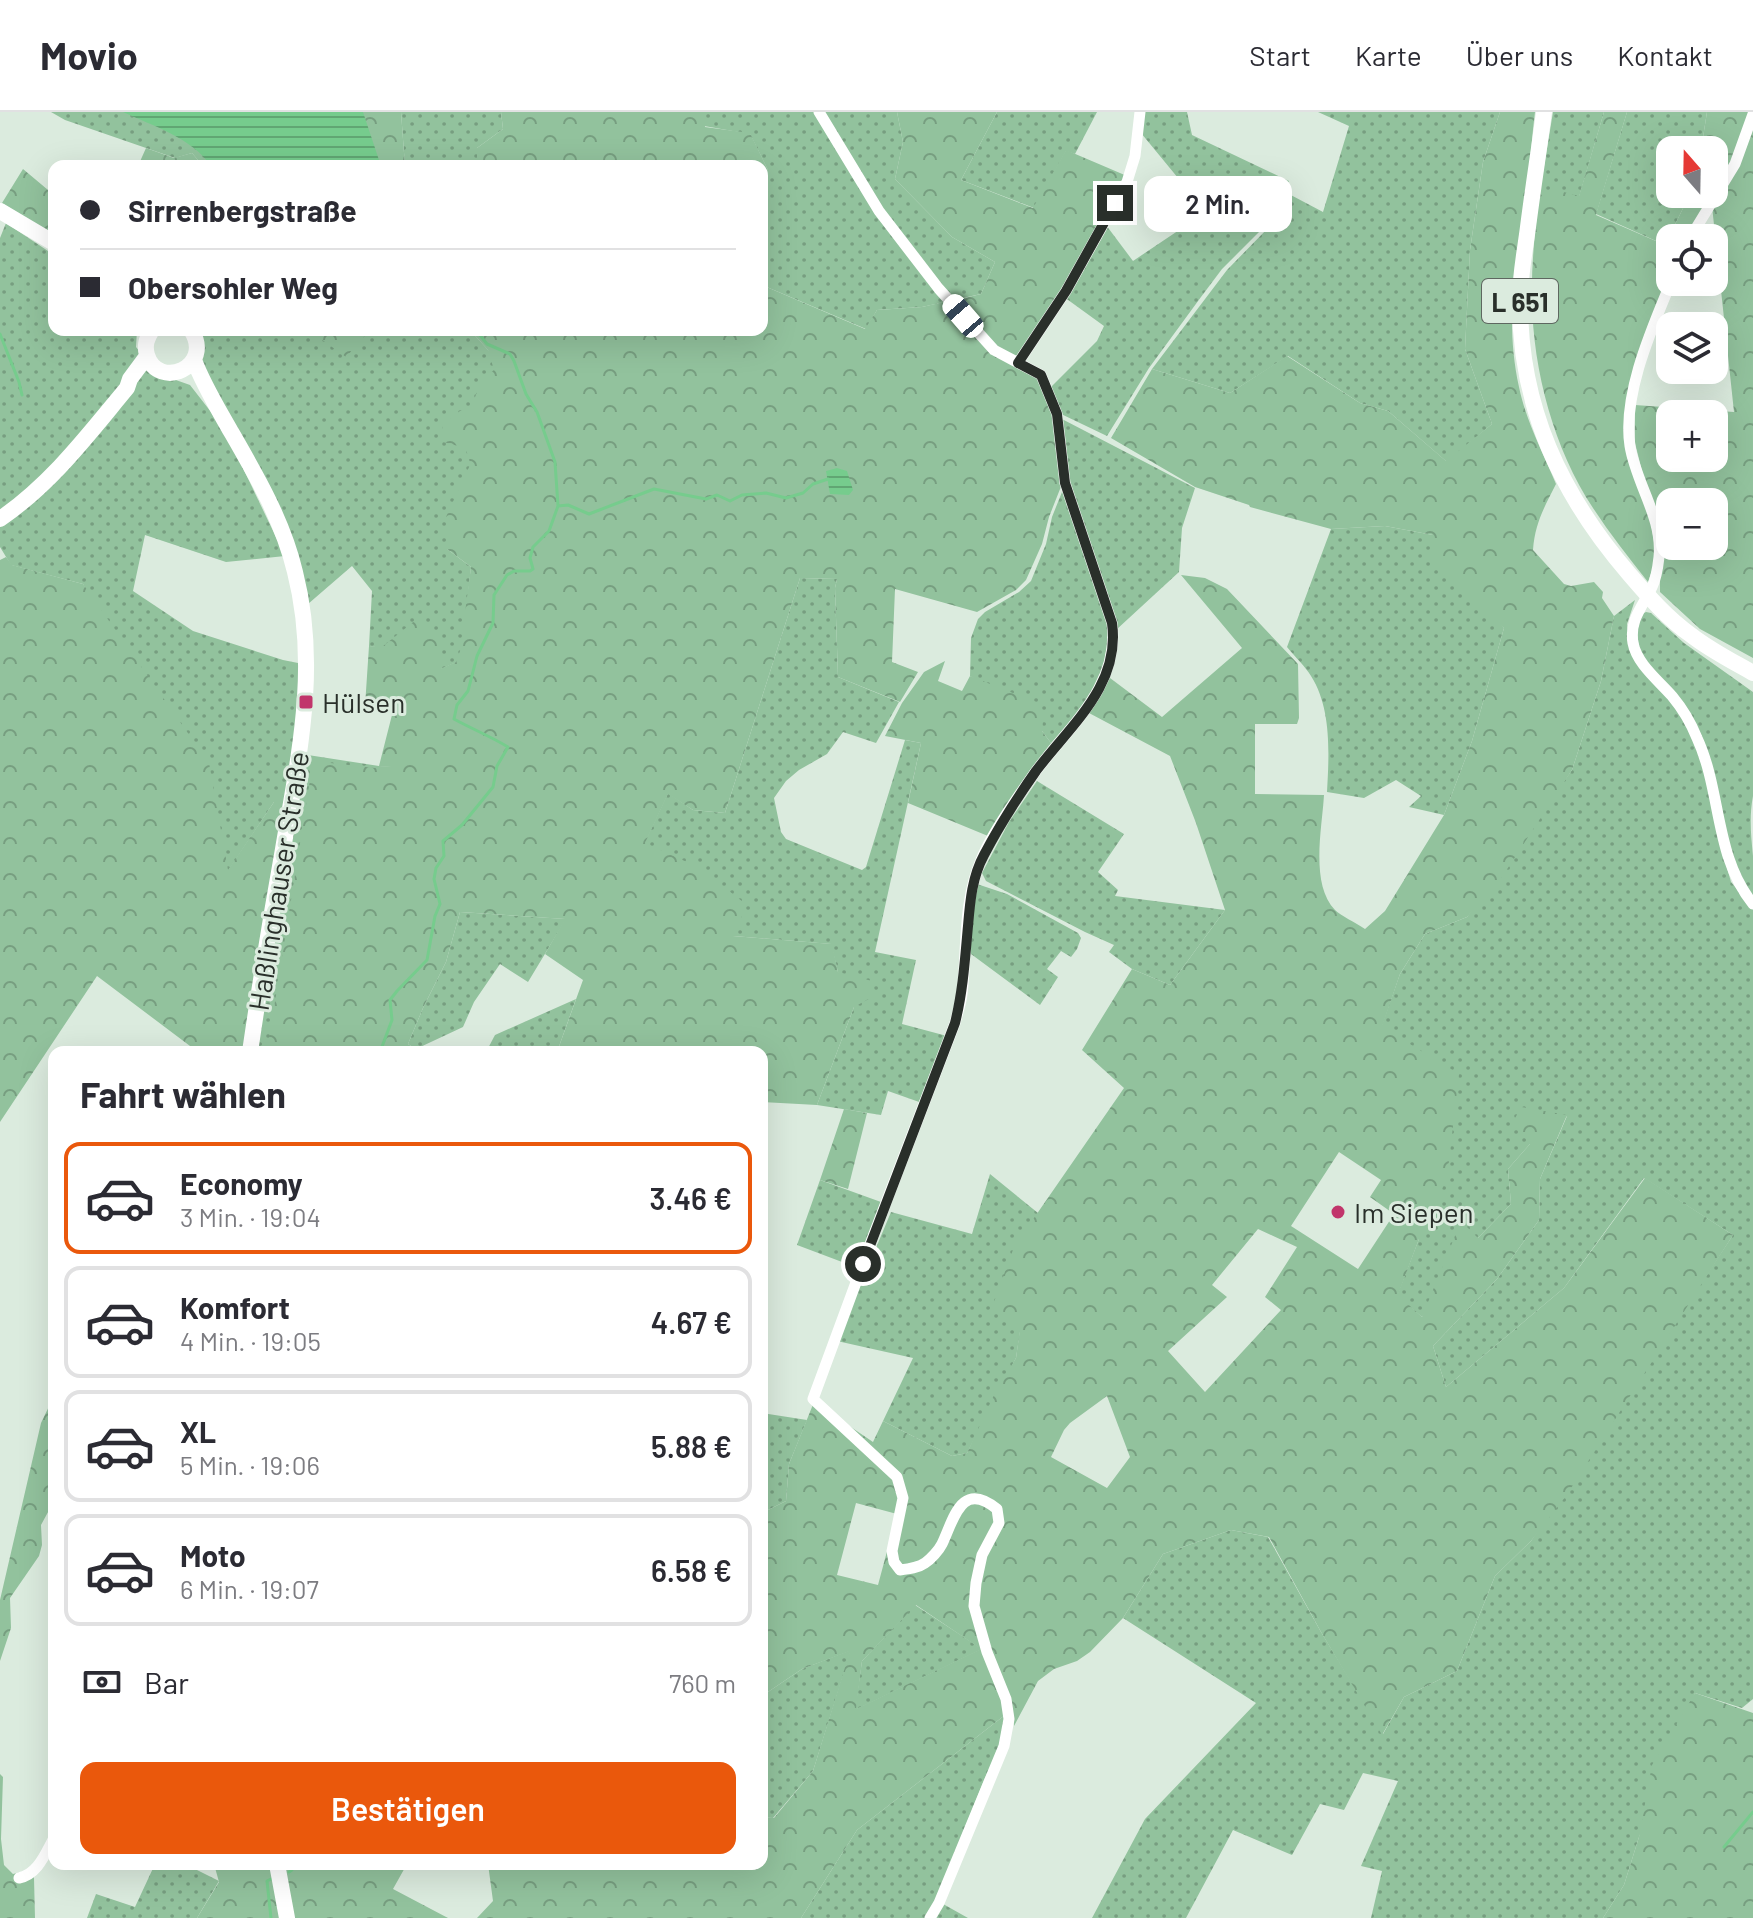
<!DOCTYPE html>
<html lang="de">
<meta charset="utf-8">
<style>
body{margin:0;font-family:Barlow,sans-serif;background:#f2f2f3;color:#2b2b33;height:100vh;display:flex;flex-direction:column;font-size:30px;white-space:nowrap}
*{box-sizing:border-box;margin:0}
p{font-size:26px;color:#7c7c81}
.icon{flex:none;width:44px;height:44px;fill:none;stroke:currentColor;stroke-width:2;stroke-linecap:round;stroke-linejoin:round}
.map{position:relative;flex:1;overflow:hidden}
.side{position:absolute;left:48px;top:934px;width:720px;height:824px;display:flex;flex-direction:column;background:#fff;border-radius:16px;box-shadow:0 8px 32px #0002}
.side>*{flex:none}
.top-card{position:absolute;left:48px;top:48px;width:720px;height:176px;border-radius:16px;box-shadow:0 8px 32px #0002;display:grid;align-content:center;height:176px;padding:0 32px;background:#fff}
.needle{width:52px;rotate:340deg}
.buttons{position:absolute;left:1656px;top:24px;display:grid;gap:16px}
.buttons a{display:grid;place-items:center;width:72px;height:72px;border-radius:16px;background:#fff;box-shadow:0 8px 32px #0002;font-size:40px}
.end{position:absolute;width:36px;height:36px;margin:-18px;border:10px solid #292f2a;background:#fff;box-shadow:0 0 0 4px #fff}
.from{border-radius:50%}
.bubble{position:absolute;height:56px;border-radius:16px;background:#fff;box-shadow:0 8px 32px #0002;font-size:26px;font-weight:600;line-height:56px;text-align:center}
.car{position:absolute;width:24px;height:48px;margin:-24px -12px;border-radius:10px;box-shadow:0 0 6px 2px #0007;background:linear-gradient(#fff 24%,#345 0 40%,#fff 0 76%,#345 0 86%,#fff 0)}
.top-card b{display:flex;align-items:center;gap:28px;height:76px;font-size:30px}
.top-card b+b{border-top:2px solid #e1e1e2}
.top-card i{width:20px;height:20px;background:#2b2b33}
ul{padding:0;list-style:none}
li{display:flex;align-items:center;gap:24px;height:112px;margin:0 16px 12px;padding:0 16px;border:4px solid #e1e1e2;border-radius:16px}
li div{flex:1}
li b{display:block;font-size:30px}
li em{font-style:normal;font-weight:600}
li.active{border-color:#ea580c}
li>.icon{width:72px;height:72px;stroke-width:1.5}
h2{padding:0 32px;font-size:36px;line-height:96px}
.pay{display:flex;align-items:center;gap:20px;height:88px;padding:0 32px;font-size:30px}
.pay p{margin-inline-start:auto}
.button{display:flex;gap:16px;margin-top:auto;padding:16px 32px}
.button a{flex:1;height:92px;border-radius:16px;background:#ea580c;color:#fff;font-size:32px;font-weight:600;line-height:92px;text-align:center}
header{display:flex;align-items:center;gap:48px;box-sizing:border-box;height:112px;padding:0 40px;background:#fff;border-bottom:2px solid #e1e1e2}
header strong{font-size:38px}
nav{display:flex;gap:44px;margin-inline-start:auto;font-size:28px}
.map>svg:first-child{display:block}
</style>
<header>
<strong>Movio</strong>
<nav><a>Start</a><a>Karte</a><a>Über uns</a><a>Kontakt</a></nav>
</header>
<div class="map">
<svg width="1753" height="1806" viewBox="0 0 1753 1806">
<defs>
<pattern id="grass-dots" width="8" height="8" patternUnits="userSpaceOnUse" patternTransform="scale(2)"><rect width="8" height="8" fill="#92c29d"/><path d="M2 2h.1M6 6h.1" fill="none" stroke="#779e80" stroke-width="1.8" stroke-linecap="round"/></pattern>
<pattern id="forest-crowns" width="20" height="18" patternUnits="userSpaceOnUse" patternTransform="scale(2)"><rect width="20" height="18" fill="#92c29d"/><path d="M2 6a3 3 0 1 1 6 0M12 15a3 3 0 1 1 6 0" fill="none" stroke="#779e80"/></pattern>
<pattern id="water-rules" width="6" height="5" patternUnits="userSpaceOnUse" patternTransform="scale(2)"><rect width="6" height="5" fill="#76cc8d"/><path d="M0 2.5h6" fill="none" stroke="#61a673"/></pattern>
</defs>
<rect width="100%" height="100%" fill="#dbebde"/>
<path fill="url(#grass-dots)" d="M51 0H196L226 54H203L192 41 175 46 65 8Z
M401 0H501L503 17 477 36V54H405Z
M704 0H897L903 30 895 67 952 125 995 150 981 182 922 195 877 198 866 217 762 173V78L768 58 750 22 704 14Z
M997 0H1097L1075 42 1066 39 1034 96 961 68Z
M1143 0H1187L1192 23 1289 69 1265 114 1222 157 1201 185 1149 256 1107 324 1059 301 1050 276 1097 229 1104 214 1064 185 1106 113 1133 149 1206 100 1141 21Z
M1318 0H1500L1483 50 1470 138 1465 237 1492 312 1447 350 1388 299 1360 291 1288 244 1230 281 1152 257 1227 158 1269 115 1287 81 1323 100 1349 14Z
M1553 0H1604L1579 85H1539Z
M1627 0H1707L1701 38H1670V82H1690L1665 133 1596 102Z
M6 111 54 143V218H137L136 235 160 265 173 267 190 273 211 300 231 331 285 444 226 450 145 423 133 479 193 519 283 548 303 552 295 641 379 654 406 655 276 940H254L274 690 228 759 83 472 11 453 0 435V126Z
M200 218H316L314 222 369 218H470L489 239 507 266 511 448 447 437 471 455 461 548 439 558 382 536 369 534 372 479 352 454 308 492 202 257 203 227Z
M1060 306 1195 376 1182 416 1179 460 1116 518 1068 370Z
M1064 375 1110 516 1102 563 1081 597 1051 631 1042 619V608L970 564 971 526 978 507 985 500 1019 480 1031 469 1046 432 1052 405Z
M1385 414 1433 423 1504 516 1472 629 1444 703 1409 695 1421 684 1396 668 1364 686 1327 680C1329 643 1332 597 1311 564 1305 554 1295 545 1287 535L1331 417Z
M800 466 837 467 835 476 838 565 899 590 876 631 843 620 827 642 799 658 786 669 774 686 781 720 786 727 862 758 866 755 905 628 921 631 875 840 916 848 902 912 947 924 922 991 888 979 881 1003 817 993 854 895 838 860 831 832 733 824 644 732 668 681 693 698 725 701Z
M1635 488 1627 512 1631 541 1675 595 1692 624 1705 653 1718 724 1731 770 1753 796V1587L1742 1596 1695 1581 1639 1725 1624 1773 1603 1806H1371L1382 1759 1361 1754 1398 1669 1363 1661 1344 1698 1320 1692 1292 1743 1233 1718 1186 1806H1092L1145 1707 1256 1591 1123 1506 1163 1442 1231 1418 1268 1425 1321 1520 1383 1622 1404 1585 1457 1559 1495 1464 1531 1429 1733 1123 1644 1066 1564 1176 1446 1275 1433 1234 1497 1167 1539 1108 1540 1067 1567 1004 1530 1032 1508 1057 1511 1092 1478 1126 1422 1205 1397 1184 1419 1127 1381 916 1400 862 1425 822 1467 805 1572 658 1601 569 1614 504Z
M1646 500 1651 501 1684 531 1753 580V684C1749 705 1751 723 1753 744 1753 758 1753 771 1753 785L1738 763 1730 741 1711 653 1640 543 1636 512 1642 502Z
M1037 669 1124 722 1098 760 1118 778 1115 784 1225 798 1170 873 1132 857 1109 840 1114 833 1085 820 986 769 982 761 1009 710Z
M977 772 1007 782 1078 821 1081 826 1077 837 1071 845 1061 839 1047 857 1058 865 1040 893 971 842 970 823Z
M460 800 566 807 528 870 500 852 474 890 463 915 416 937 408 932 423 896 446 850Z
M576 887 557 940H486L495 923Z
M990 1062 1038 1101 1016 1246 967 1341 952 1344 883 1309 913 1246 837 1229 891 1100 972 1122Z
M820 1068 881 1090 858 1156 797 1133Z
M762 1301 807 1308 789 1352 786 1389 762 1401Z
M915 1493 982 1537 855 1598 862 1549Z
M851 1538 813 1659 773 1706 762 1705V1584L802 1557Z
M1005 1603 1001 1634 984 1668 936 1788 968 1806H801L857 1718Z
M155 1752H185L219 1769 197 1806H87L96 1782 135 1795Z"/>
<path fill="url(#forest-crowns)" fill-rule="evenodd" d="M196 0H401L405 54H226Z
M501 0H704L705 15 750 21 768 58 762 78V54H477V36L503 17Z
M897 0H997L961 68 1033 96 1066 38 1127 64 1095 125 1018 250 997 238 952 189 981 182 995 150 952 125 895 67 903 30Z
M1500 0H1535C1532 22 1531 45 1528 67 1518 140 1503 202 1519 275 1526 309 1543 341 1556 372 1544 396 1535 411 1533 438L1564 472 1571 474 1594 470 1603 480 1602 486 1614 504 1601 569 1572 658 1500 768 1467 805 1425 822 1400 862 1382 915 1459 962 1447 1066 1419 1127 1398 1183 1422 1205 1461 1109 1478 1126 1511 1092 1508 1057 1530 1032 1513 1010 1521 995 1567 1003 1540 1067 1539 1108 1497 1167 1433 1234 1446 1275 1564 1176 1645 1066 1733 1123 1566 1384 1531 1429 1495 1464 1457 1559 1404 1585 1382 1623 1321 1520 1269 1425 1231 1418 1163 1442 1123 1506 1090 1540 1077 1549 1054 1557 1038 1569 1014 1614 1013 1601 1003 1588 1005 1603 857 1718 801 1806H477L493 1789 488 1752H521L540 1758H579L588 1752H762V1705L774 1706 813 1659 850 1539 802 1557 762 1584V1401L786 1389 789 1352 814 1290 873 1330 883 1309 952 1344 967 1341 994 1283 1016 1246 1020 1217 994 1190 1014 1135 1124 976 1082 938 1132 857 1170 873 1225 798 1196 711 1170 644 1089 601 1101 584 1110 566 1162 605 1242 536 1181 463 1205 466 1227 477 1298 552 1299 606 1297 612H1255V682L1324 683C1322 717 1310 772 1335 798 1341 804 1355 810 1365 817L1385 799 1444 703 1472 629 1504 516 1433 450V423L1385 414 1331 417 1250 395 1249 393 1195 375 1111 326 1152 257 1230 281 1287 244 1360 291 1388 299 1446 349 1492 312 1465 237 1470 138 1483 50ZM1339 1040 1381 1068 1370 1085 1394 1102 1358 1157 1291 1114ZM1258 1117 1297 1135 1265 1185 1281 1198 1205 1280 1168 1239 1227 1185 1212 1173ZM1107 1284 1130 1345 1107 1376 1051 1345 1064 1318 1070 1311ZM856 1391 897 1402 878 1473 837 1463ZM916 1493 981 1537 856 1597 862 1549Z
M1604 0H1627L1596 103 1665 133 1690 82H1713L1687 126H1670V166L1636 258 1627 331 1656 426V447L1648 470C1629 446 1610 422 1593 396 1554 337 1533 259 1532 188 1531 154 1535 119 1539 85L1560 79 1579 84Z
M1707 0H1751L1733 51 1714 81V38H1701Z
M1753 11V546L1700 517 1660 480V467L1644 367 1635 331V293L1734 300 1712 94ZM1670 302H1714V346H1670ZM1670 390H1714V434H1670Z
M146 36 174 46 192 41 203 54H138Z
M23 57 54 83V125L2 91Z
M762 173 865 217 877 198 922 195 948 189 992 241 1041 265 1054 300 1062 372 1049 405 1042 432 1026 468 1016 478 977 500 895 477 892 550 918 560 900 590 838 565 835 476 837 467 800 466 725 701 693 698 668 682 645 731 698 755 747 793 733 824 832 832 838 860 872 869 876 883 854 895 817 993 762 990V940H557L583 868 545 842 565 807 460 800 446 850 423 896 408 932 416 937 417 940H267L313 649 401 659 403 656 379 654 393 599 365 594 369 534 382 535 417 507 438 526 440 557 456 550 460 539 471 455 447 437 446 405 470 353 469 346 465 336 440 329 443 312 460 299 470 297 483 266 494 258 488 238 470 218H762Z
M316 218H370L346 245 314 222Z
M6 445 12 453 83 472 209 651 228 758 274 690 289 677 245 940H198L97 864 0 1010V448Z
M945 549 938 569 962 579 970 564 1036 590 1043 608 1042 619 1051 631 1030 658 988 724 908 691 921 631 885 624 902 591 924 560Z
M844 997 867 1001 848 1077 820 1068Z
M54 1284V1389L41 1413 42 1433 39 1444 10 1486 11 1516 0 1549V1488L41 1311Z
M1695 1581 1753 1601V1806H1603L1624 1773 1639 1725 1652 1653Z
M0 1662 3 1665 1 1727 4 1753 13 1762 29 1758 34 1766 35 1806H0Z
M214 1752H407L393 1777 448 1806H197L219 1770Z"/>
<path fill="url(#water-rules)" d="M123 0H363L381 54H211C192 26 153 14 123 0Z
M837 356 847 359 853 378 849 383 830 382 826 359Z"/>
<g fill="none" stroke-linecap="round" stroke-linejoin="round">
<path stroke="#76cc8d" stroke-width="3" d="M0 222 19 270 22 283
M558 394 568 393 589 402 654 377 706 387 717 383 730 389 742 383 766 381 786 386 803 381 813 372 828 367
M380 940 392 908 390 888 397 879 427 848 435 804 440 792 434 767 436 756 444 744 443 729 462 713 493 675 497 654 508 635C490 624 472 617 454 607L457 593 468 579 477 544 493 511 494 483 507 463 514 459H530L533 457 530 446 533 435 549 419 558 394 555 350 537 300 526 282 514 249 510 242 487 232 476 218
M1724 1735 1753 1700
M289 1760 292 1758 289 1752
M271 1806 267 1769 271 1767"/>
<path stroke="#fff" stroke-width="11" d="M819 0 879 99 939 177 994 238 1041 263 1057 302 1065 371 1112 511C1120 573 1070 614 1036 659 1019 683 992 721 981 748 963 789 967 838 962 882 961 892 957 902 955 911L872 1127 813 1287 897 1365 903 1386 892 1439 894 1450 900 1458C909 1457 918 1456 925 1451 931 1447 939 1438 942 1432 954 1407 961 1368 997 1397L999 1411 982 1443 976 1471 974 1494 987 1540 1006 1587 1009 1607 1004 1634 939 1791 930 1806
M1690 126 1735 52 1753 2
M1671 170C1652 216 1622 283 1630 334 1636 372 1663 406 1659 445 1658 454 1656 467 1652 475 1643 494 1629 508 1633 531 1637 552 1658 568 1672 584 1682 596 1691 611 1697 626 1722 680 1714 744 1753 792
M1018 251 1066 179 1127 70 1135 44 1140 0
M19 1766C38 1762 45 1742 54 1726"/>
<path stroke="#fff" stroke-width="16" d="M0 99 54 131
M152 218C147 226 144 233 147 243 158 279 215 255 191 218
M194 248C203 272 217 295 230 318 256 363 283 409 295 460 319 554 299 643 283 737 271 804 260 872 250 940
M0 407C52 371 87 324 127 276L130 267 147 244
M277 1752 287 1806"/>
<path stroke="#fff" stroke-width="16" d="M1544 0C1539 38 1533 76 1528 115 1525 139 1520 163 1520 187 1519 295 1561 383 1630 463 1648 484 1668 507 1691 523 1710 538 1732 549 1753 561"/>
</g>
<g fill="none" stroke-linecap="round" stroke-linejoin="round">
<path stroke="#292f2a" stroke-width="10" d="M863 1152 955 911C963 879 965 847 968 814 970 790 972 765 984 743 999 714 1017 686 1036 659 1070 614 1121 573 1112 511L1065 371 1057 302 1041 263 1018 251 1066 179 1115 91"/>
</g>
<g fill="#c1356b" stroke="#dbebde" stroke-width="3">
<rect x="298" y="582" width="16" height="16" rx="4"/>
<circle cx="1338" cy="1100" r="8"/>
</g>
<g text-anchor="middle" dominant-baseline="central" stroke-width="6" stroke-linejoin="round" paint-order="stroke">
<rect fill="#dbebde" stroke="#5e6760" stroke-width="2" x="1482" y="167" width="76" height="44" rx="6"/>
<g font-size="26" font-weight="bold" fill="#292f2a">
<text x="1520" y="189">L 651</text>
</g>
<g font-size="28" fill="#292f2a" stroke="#dbebde" text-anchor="start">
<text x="322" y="590">Hülsen</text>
<text x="1354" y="1100">Im Siepen</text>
</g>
<g font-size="28" fill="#292f2a" stroke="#dbebde">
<text transform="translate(278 769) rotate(-81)">Haßlinghauser Straße</text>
</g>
</g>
</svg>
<div class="buttons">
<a><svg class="needle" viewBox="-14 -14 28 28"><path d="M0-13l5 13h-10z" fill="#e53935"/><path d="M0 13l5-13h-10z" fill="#7c7c81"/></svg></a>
<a><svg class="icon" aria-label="locate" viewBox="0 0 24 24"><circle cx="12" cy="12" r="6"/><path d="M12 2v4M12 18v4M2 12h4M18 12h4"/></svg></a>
<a><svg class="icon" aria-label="layers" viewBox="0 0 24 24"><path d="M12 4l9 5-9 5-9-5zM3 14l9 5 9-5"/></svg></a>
<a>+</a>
<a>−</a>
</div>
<i class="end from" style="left:863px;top:1152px"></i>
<i class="end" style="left:1115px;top:91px"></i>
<div class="bubble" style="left:1144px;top:64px;width:148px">2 Min.</div>
<i class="car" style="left:963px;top:204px;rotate:319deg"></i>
<div class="top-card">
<b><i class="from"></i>Sirrenbergstraße</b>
<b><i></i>Obersohler Weg</b>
</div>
<section class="side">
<h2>Fahrt wählen</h2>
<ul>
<li class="active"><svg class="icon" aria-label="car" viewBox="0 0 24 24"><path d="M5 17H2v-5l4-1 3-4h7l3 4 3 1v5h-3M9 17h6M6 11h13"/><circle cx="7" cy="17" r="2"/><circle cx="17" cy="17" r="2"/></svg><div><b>Economy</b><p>3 Min. · 19:04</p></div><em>3.46 €</em></li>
<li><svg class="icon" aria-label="car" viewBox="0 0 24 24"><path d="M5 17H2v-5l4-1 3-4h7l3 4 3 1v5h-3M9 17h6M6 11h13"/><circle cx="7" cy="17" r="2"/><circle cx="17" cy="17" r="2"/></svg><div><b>Komfort</b><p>4 Min. · 19:05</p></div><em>4.67 €</em></li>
<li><svg class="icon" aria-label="car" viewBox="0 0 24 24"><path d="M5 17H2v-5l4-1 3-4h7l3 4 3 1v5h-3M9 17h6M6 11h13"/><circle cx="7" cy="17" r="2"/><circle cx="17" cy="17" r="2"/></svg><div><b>XL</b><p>5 Min. · 19:06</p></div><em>5.88 €</em></li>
<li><svg class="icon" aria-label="car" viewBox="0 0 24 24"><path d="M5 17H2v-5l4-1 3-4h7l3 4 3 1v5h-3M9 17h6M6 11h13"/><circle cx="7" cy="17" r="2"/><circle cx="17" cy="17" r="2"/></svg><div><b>Moto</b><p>6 Min. · 19:07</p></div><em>6.58 €</em></li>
</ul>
<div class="pay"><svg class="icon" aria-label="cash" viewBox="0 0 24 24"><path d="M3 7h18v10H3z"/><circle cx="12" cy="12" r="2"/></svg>Bar<p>760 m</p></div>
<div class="button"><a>Bestätigen</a></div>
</section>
</div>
